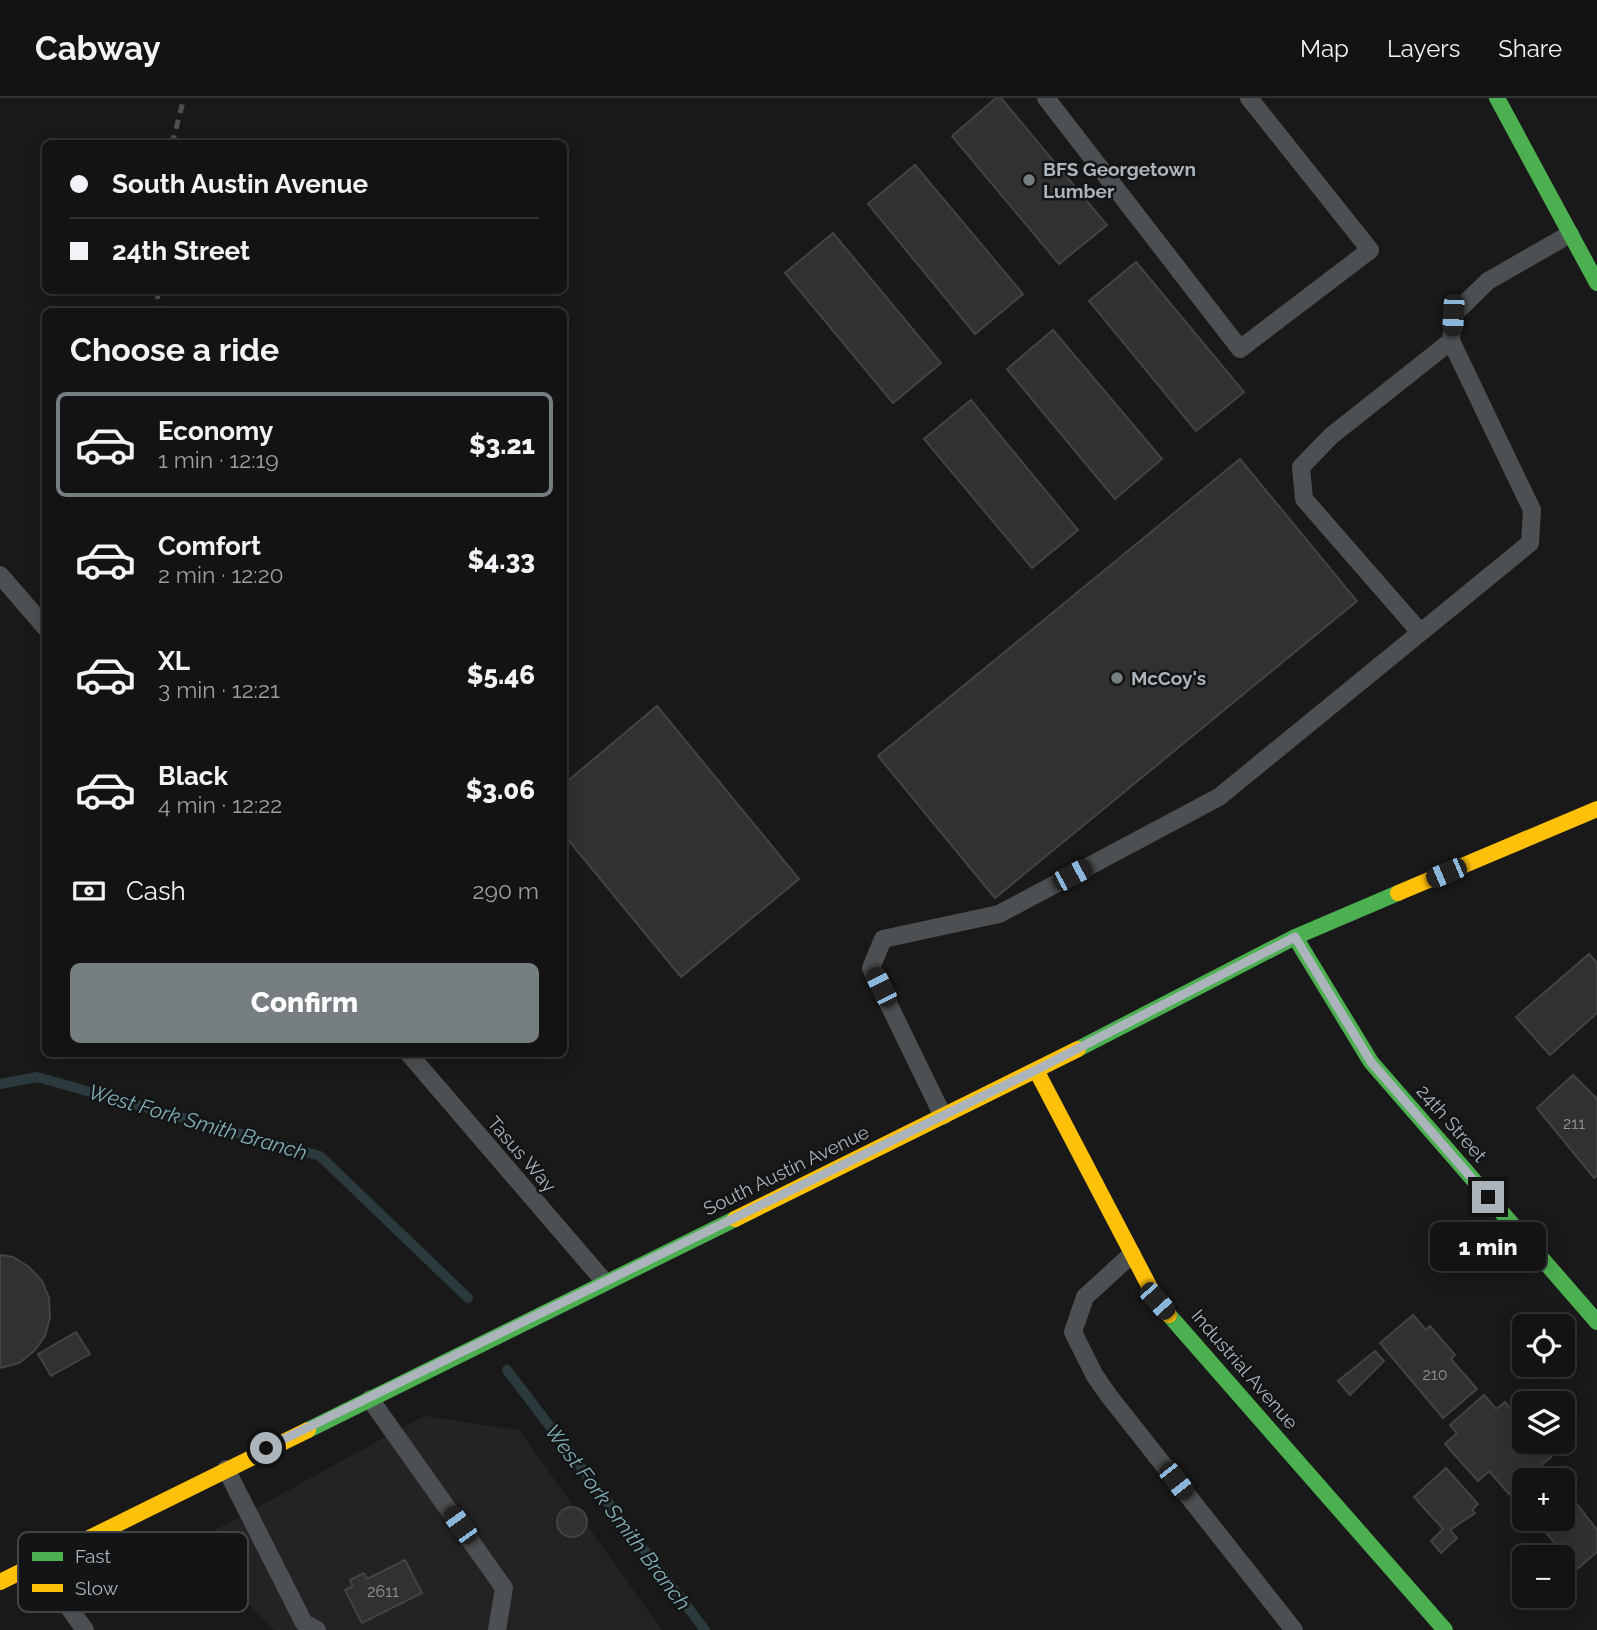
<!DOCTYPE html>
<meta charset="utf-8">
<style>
body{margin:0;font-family:Raleway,sans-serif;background:#202021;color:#f1f3f6;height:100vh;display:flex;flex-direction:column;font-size:26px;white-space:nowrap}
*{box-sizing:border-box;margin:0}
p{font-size:23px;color:#9d9ea0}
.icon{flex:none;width:38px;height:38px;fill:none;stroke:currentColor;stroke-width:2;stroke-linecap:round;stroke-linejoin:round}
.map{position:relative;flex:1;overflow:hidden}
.side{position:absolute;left:42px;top:210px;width:525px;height:749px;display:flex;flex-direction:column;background:#131313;border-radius:10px;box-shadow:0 4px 18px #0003,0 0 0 2px #323233}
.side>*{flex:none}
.top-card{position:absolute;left:42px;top:42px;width:525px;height:154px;border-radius:10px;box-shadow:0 4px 18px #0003,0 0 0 2px #323233;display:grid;align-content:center;height:154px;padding:0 28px;background:#131313}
.tools{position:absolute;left:1512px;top:1216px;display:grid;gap:14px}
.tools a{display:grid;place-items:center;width:63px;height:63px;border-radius:10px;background:#131313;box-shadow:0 4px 18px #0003,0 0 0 2px #323233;font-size:35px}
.end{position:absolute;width:32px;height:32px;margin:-16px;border:9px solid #aab4ba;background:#111;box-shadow:0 0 0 4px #111}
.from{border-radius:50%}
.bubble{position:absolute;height:49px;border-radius:10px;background:#131313;box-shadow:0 4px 18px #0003,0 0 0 2px #323233;font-size:23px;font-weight:800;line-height:49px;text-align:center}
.car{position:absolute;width:21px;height:42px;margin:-21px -10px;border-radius:9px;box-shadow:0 0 5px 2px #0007;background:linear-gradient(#222 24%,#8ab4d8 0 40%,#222 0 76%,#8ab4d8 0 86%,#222 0)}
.top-card b{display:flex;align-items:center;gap:24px;height:66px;font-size:26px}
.top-card b+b{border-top:2px solid #323233}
.top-card i{width:18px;height:18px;background:#f1f3f6}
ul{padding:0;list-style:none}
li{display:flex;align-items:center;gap:21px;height:105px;margin:0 14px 10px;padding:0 14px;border:4px solid transparent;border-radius:10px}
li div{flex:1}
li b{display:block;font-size:26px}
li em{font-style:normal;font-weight:800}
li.on{border-color:#777e82}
li>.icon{width:63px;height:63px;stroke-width:1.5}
h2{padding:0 28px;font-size:32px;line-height:84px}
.pay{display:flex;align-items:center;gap:18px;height:77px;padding:0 28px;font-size:26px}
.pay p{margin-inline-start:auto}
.button{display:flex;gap:14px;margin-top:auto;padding:14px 28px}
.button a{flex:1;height:80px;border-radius:10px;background:#777e82;color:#fff;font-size:28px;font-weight:800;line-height:80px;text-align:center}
header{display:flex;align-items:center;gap:42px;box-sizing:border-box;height:98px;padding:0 35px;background:#131313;border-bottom:2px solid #323233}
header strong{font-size:33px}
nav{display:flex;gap:38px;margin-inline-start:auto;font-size:24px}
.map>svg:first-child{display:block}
</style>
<header>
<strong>Cabway</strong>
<nav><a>Map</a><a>Layers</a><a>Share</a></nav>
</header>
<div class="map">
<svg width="1597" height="1532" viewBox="0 0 1597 1532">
<rect width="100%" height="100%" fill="#191919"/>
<path fill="#232325" d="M424 1318 519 1332 662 1532H274L221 1479 201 1440Z"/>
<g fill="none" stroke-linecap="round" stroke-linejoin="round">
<path stroke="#2b3a3c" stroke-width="10" d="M0 986 37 979 320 1058 468 1200
M507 1272 705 1532"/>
</g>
<path fill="#313131" stroke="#414445" stroke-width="2" d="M996 0H1001L1107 127 1059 166 952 38Z
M915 67 1023 196 975 236 868 106Z
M833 135 941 265 893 305 785 175Z
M1136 164 1244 294 1196 333 1089 203Z
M1053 232 1162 361 1115 401 1007 271Z
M971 302 1078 432 1032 470 924 341Z
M1240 361 1357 503 995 800 878 658Z
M657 608 799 781 681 879 564 737V686Z
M1589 856 1597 865V915L1550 957 1516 919Z
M1573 977 1597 1001V1078L1594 1080 1537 1010Z
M0 1157 13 1159 29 1169 42 1183 49 1200 50 1220 45 1238 34 1253 19 1265 0 1270Z
M1413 1217 1426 1232 1430 1228 1455 1257 1451 1261 1477 1291 1443 1320 1380 1245Z
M76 1234 90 1256 51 1278 38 1256Z
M1375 1253 1384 1263 1350 1297 1338 1283Z
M1484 1297 1496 1311 1505 1304 1524 1326V1344H1540L1552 1358 1509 1396 1489 1373 1478 1383 1445 1346 1457 1335 1450 1327Z
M1446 1370 1478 1406 1472 1412 1475 1415 1450 1432 1457 1440 1441 1455 1431 1443 1443 1431 1414 1399Z
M1563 1388 1597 1432V1454L1577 1471 1542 1430 1539 1432 1529 1421H1563Z
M557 1424a15 15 0 1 1 30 0a15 15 0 1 1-30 0Z
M405 1462 422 1495 362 1525 345 1492 353 1488 350 1482 364 1475 367 1481Z"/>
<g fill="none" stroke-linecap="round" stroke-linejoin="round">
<path stroke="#4d5052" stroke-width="18" d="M1046 0 1240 251 1370 152 1249 0
M0 477 46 530
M1420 534 1304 401 1301 369 1331 338 1451 243
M409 956 604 1183
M943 1018 871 870 883 841 999 816 1219 699 1530 445 1532 412 1451 243 1453 217 1488 183 1570 136
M1132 1156 1085 1199 1073 1234 1095 1278 1109 1298 1294 1532
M370 1301 504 1490 497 1532
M226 1371 304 1525 317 1532
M37 1465 85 1532"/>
<path stroke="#4caf50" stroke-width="16" d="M1497 0 1597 185
M1295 839 1371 964 1597 1224
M1078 951 1295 839 1398 795
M1169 1217 1445 1532
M308 1332 735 1121"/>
<path stroke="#ffc107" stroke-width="16" d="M1398 795 1597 711
M1036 972 1157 1203 1169 1217
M735 1121 1078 951
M0 1484 308 1332"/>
<path stroke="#4d5051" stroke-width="5" stroke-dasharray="9 7" stroke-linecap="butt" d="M172 46 184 0
M157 192 159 214"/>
</g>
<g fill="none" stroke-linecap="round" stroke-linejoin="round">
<path stroke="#aab4ba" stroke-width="9" d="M266 1350 1036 972 1295 839 1371 964 1488 1099"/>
</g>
<g fill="#777e82" stroke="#131415" stroke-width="2.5">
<circle cx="1029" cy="82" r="7"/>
<circle cx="1117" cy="580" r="7"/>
</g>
<g text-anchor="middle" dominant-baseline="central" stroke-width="5" stroke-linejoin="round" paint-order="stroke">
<g font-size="16" fill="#8c9398">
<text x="1574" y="1025">211</text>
<text x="1435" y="1276">210</text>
<text x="383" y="1493">2611</text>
</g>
<g font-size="19" font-weight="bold" fill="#aab4ba" stroke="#131415" text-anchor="start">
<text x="1043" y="71">BFS Georgetown<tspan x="1043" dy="22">Lumber</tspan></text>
<text x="1131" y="580">McCoy's</text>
</g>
<g font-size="19" fill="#aab4ba" stroke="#131415">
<text transform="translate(1452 1025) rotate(49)">24th Street</text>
<text transform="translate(522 1056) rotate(49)">Tasus Way</text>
<text transform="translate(786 1072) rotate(-26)">South Austin Avenue</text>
<text transform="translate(1245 1271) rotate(49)">Industrial Avenue</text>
</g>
<g font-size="21" font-style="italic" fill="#80afb6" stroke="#131415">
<text transform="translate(198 1024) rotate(16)">West Fork Smith Branch</text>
<text transform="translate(618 1419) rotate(53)">West Fork Smith Branch</text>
</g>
</g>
<rect x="18" y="1434" width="230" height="80" rx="10" fill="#131415" stroke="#404447" stroke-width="2"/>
<rect x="32" y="1454" width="31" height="9" fill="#4caf50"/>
<rect x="32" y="1486" width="31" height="8" fill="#ffc107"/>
<g font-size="19" fill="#aab4ba">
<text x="75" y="1465">Fast</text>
<text x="75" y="1497">Slow</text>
</g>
</svg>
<div class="tools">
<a><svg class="icon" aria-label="locate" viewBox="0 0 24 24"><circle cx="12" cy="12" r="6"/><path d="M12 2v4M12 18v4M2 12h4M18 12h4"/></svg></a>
<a><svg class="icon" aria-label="layers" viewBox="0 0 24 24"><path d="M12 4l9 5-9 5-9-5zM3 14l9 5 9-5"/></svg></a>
<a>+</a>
<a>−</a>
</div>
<i class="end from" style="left:266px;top:1350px"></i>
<i class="end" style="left:1488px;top:1099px"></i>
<div class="bubble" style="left:1430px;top:1124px;width:116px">1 min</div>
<i class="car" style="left:1453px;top:217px;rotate:183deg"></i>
<i class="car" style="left:1446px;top:775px;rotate:247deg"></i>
<i class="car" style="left:1072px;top:777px;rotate:62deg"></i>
<i class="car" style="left:881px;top:889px;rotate:333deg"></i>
<i class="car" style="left:1157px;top:1203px;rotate:138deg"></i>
<i class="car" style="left:1176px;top:1383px;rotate:142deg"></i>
<i class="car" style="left:460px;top:1427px;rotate:324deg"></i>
<div class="top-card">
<b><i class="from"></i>South Austin Avenue</b>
<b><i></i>24th Street</b>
</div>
<section class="side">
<h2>Choose a ride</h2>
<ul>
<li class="on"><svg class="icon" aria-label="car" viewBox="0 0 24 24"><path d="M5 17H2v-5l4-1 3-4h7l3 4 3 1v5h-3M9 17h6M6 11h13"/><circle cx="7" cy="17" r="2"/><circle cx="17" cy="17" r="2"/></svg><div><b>Economy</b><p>1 min · 12:19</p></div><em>$3.21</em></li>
<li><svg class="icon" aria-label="car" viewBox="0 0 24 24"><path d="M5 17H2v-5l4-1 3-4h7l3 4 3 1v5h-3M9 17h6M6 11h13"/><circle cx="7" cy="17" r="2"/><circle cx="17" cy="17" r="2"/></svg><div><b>Comfort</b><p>2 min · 12:20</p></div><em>$4.33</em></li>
<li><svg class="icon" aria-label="car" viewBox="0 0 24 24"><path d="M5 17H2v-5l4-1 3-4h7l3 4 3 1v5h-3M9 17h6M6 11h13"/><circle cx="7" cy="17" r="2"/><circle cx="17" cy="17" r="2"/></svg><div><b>XL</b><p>3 min · 12:21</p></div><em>$5.46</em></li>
<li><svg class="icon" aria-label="car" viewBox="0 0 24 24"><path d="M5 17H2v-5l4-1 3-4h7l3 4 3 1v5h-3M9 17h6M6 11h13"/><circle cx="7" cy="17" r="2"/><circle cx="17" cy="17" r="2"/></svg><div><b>Black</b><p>4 min · 12:22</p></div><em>$3.06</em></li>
</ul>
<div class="pay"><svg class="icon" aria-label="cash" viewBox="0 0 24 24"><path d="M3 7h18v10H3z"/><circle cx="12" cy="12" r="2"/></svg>Cash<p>290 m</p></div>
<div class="button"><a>Confirm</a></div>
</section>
</div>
